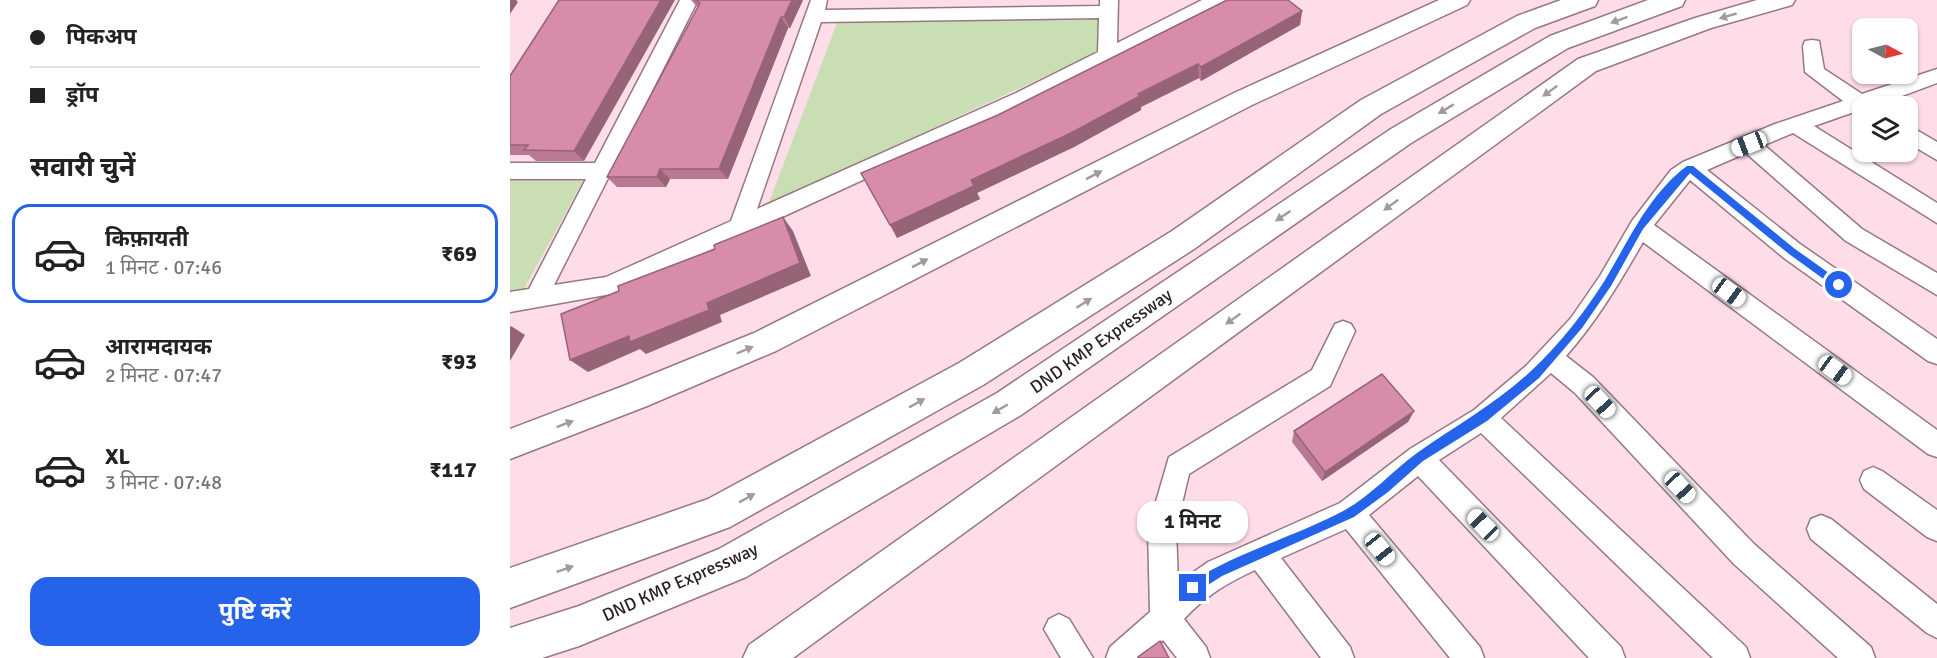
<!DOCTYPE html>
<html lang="hi">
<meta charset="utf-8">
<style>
body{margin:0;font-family:Signika,"Noto Sans Devanagari",sans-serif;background:#f6f6f6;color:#222;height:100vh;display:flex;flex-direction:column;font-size:22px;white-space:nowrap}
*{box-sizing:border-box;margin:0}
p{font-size:20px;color:#767676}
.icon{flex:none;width:33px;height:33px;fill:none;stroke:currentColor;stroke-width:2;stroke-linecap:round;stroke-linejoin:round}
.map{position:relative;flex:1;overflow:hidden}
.drawer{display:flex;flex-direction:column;background:#fff;width:510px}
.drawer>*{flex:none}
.banner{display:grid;align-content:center;height:132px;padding:0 30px;background:#fff}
.needle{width:39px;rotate:97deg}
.fabs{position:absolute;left:1342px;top:18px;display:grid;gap:12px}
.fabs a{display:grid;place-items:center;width:66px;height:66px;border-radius:12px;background:#fff;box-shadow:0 2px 4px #0004;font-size:30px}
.end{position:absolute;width:27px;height:27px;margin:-14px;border:8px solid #2563eb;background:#fff;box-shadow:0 0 0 3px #fff}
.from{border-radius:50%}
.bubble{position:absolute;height:42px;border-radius:18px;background:#fff;box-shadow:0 2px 4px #0004;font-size:20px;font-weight:700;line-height:42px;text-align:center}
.car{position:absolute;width:18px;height:36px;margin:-18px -9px;border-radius:8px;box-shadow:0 0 4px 2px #0007;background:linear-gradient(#fff 24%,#345 0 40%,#fff 0 76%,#345 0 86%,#fff 0)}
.banner b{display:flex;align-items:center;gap:21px;height:57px;font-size:22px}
.banner b+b{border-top:2px solid #e0e0e0}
.banner i{width:15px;height:15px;background:#222}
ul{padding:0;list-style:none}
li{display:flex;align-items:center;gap:18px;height:99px;margin:0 12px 9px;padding:0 18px;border:3px solid transparent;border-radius:18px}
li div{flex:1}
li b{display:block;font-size:22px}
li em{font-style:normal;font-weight:700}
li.active{border-color:#2563eb}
li>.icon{width:54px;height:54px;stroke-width:1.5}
h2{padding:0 30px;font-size:27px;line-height:72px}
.primary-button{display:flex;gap:12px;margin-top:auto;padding:12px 30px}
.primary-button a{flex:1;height:69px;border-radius:18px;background:#2563eb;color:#fff;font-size:24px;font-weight:700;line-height:69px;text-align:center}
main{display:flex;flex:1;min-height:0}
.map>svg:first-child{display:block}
</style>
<main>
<section class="drawer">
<div class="banner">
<b><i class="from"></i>पिकअप</b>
<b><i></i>ड्रॉप</b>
</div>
<h2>सवारी चुनें</h2>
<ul>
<li class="active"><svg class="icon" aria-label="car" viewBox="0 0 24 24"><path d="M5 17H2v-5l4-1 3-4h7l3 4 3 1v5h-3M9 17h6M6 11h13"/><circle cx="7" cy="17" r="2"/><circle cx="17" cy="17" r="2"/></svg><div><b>किफ़ायती</b><p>1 मिनट · 07:46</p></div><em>₹69</em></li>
<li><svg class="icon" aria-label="car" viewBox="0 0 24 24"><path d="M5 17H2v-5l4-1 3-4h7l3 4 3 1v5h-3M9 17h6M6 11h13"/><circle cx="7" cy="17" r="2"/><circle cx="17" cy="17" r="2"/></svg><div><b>आरामदायक</b><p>2 मिनट · 07:47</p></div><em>₹93</em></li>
<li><svg class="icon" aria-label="car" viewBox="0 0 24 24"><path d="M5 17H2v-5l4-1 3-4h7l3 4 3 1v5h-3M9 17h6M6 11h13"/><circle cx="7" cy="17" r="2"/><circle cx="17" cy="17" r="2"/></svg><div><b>XL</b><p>3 मिनट · 07:48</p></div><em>₹117</em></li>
</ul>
<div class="primary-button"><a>पुष्टि करें</a></div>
</section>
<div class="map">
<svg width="1427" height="658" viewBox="0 0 1427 658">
<rect width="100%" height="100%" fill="#fedce8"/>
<path fill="#c9dfb3" d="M591 19 587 52 258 205 327 23Z
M0 181H73L13 291H0Z"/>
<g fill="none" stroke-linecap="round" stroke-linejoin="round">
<defs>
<path id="minor" d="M170 0H188L44 285 96 277 221 221 301 0H317L315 10 590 6V0H608L607 43 692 0H716L713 4 520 103 107 293 0 312V292L19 289 76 179H0V163H85ZM589 18 588 52 506 93 247 209 311 22Z
M1302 40 1309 41 1314 69 1352 94 1427 69V83L1365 106H1353V113L1347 111 1304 126 1427 203V223L1283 133 1254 145 1352 229 1427 273V295L1336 241 1236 153 1197 170 1290 244 1427 339V364L1418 361 1274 258 1180 180 1144 225 1427 430V457L1418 454 1133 242C1110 282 1087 321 1056 356L1083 377 1244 544 1361 647 1365 658H1328L1224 564 1065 393 1041 373 991 418 1236 647 1240 658H1203L971 433 929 460 1111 647 1115 658H1079L908 476 859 515 970 647 974 658H940L836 529 771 558 840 647 844 658H811L745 570C717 583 695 596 674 619L696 647 700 658H667L653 640 633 658H596L600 647 640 612 638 529 659 457 802 370 825 324 833 321 841 324 845 331 820 386 679 474 666 529 668 583 698 562 830 503 900 449 964 410 1016 366 1061 318 1090 276 1122 221 1161 170 1173 162 1265 124 1333 101 1295 72 1293 46 1295 41Z
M1398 125 1427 142V160L1398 143Z
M1363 467 1372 471 1427 510V541L1417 537 1354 489 1350 480 1354 471Z
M1311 515 1321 519 1427 604V638L1417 633 1301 539 1297 529 1301 519Z
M549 614 559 619 583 658H551L534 629 539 619Z"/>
<path id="tertiary" d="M929 0H960L957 5 742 105 266 351 137 406 0 459V429L116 385 244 333 724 93Z
M1247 0H1285L1282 5 1201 28 1086 71 283 658H233L239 645 1068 59 1185 18Z"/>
<path id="trunk" d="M1051 0H1088L1085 6 1025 28 871 114 684 249 473 385 220 527 0 608V568L198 499 449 363 662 231 851 100 1007 16Z
M1138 0H1175L1172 6 1058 48 901 143 511 415 236 577 69 646 32 658H0V628L69 606 209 549 487 393 881 129 1040 36Z"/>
</defs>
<use href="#minor" stroke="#967882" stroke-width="3"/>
<use href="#tertiary" stroke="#967882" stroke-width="3"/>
<use href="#trunk" stroke="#967882" stroke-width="3"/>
<use href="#minor" fill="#fff" fill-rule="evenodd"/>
<use href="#tertiary" fill="#fff" fill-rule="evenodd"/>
<use href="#trunk" fill="#fff" fill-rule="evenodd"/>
</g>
<path fill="#b97992" d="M181 0H293L280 28H278L218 179H160L156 187H107L97 177 188 8Z
M792 11 790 25 691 81 689 78 631 107V110L564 147 467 193 470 199 387 238 488 115Z
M0 76 74 161H26L19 155H0Z
M904 411 898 422 812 481 782 442 784 431Z"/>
<path fill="#966377" d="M0 0H6L8 2 0 14Z
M151 0H165L74 161 64 151Z
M282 0H293L280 28 274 17Z
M792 11 790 25 691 81V67Z
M271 17 278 28 218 179 209 169Z
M688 64 689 78 631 107V110L564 147 467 193 470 199 387 238 380 225 461 180Z
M150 169 160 179 156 187 147 177Z
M273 217 283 231 301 276 210 315 212 322 136 354 130 349 78 372 60 360Z
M1 326 15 335 0 361V327Z
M904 411 898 422 812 481 815 472Z"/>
<path fill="#d78daa" stroke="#966377" stroke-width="1.5" d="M49 0H151L64 151 14 150 18 145H0V76Z
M185 0H282L274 17H271L209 169H150L147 177H97L190 3Z
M717 0H778L792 11 691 67 688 64 628 94 630 96 561 133 461 180 464 186 380 225 351 173 488 115Z
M273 217 290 263 197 303 199 310 120 342 119 336 60 360 51 314 109 291 108 286 205 249 204 245Z
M872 374 904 411 815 472 784 431Z
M650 641 659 658H628V657Z"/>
<defs><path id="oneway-solid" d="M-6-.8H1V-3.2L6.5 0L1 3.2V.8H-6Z" transform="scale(1.5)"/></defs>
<g fill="#a09a9c">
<use href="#oneway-solid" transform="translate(1218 16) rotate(164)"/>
<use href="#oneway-solid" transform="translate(1109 20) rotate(160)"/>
<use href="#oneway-solid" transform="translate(1040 91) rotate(144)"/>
<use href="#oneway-solid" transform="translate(936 109) rotate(149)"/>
<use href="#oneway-solid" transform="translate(584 175) rotate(-27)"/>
<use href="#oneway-solid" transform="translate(881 205) rotate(144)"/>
<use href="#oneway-solid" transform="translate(773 216) rotate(146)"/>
<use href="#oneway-solid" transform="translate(410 263) rotate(-27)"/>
<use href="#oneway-solid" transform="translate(574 303) rotate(-32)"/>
<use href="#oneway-solid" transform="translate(723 319) rotate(144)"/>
<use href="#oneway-solid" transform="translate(235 350) rotate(-23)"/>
<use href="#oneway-solid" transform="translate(407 403) rotate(-29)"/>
<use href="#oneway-solid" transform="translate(490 409) rotate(150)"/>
<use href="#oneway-solid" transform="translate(55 424) rotate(-21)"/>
<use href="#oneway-solid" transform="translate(237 498) rotate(-29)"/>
<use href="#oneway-solid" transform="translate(55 569) rotate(-19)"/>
</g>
<path fill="#2563eb" d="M1177 166H1183L1285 249 1333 283V288H1326L1279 254 1180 173 1133 229 1101 286 1072 328 1029 378 977 421 913 461 878 492 844 517 712 576 687 592H679V583C728 552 784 537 835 510 862 495 882 471 907 453 945 426 986 404 1021 371 1049 345 1075 312 1095 280 1119 240 1139 194 1177 166Z"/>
<g text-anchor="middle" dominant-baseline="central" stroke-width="5" stroke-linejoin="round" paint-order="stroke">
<g font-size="18" fill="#2b1f24" stroke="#fff">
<text transform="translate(591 341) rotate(-35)">DND KMP Expressway</text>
<text transform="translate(170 582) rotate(-24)">DND KMP Expressway</text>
</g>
</g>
</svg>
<div class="fabs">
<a><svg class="needle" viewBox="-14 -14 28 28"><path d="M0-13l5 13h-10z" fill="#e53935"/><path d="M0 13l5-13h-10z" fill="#767676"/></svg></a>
<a><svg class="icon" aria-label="layers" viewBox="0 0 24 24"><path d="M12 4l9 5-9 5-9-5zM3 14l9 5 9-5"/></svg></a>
</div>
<i class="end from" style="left:1329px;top:285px"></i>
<i class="end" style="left:683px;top:588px"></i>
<div class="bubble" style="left:627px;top:501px;width:111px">1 मिनट</div>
<i class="car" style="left:1239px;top:144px;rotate:249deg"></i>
<i class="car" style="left:1219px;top:292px;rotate:126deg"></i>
<i class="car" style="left:1325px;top:370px;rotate:126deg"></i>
<i class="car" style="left:1090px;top:402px;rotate:137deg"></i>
<i class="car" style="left:1170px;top:487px;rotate:137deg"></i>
<i class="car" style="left:973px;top:525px;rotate:316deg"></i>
<i class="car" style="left:870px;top:549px;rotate:141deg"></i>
</div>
</main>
